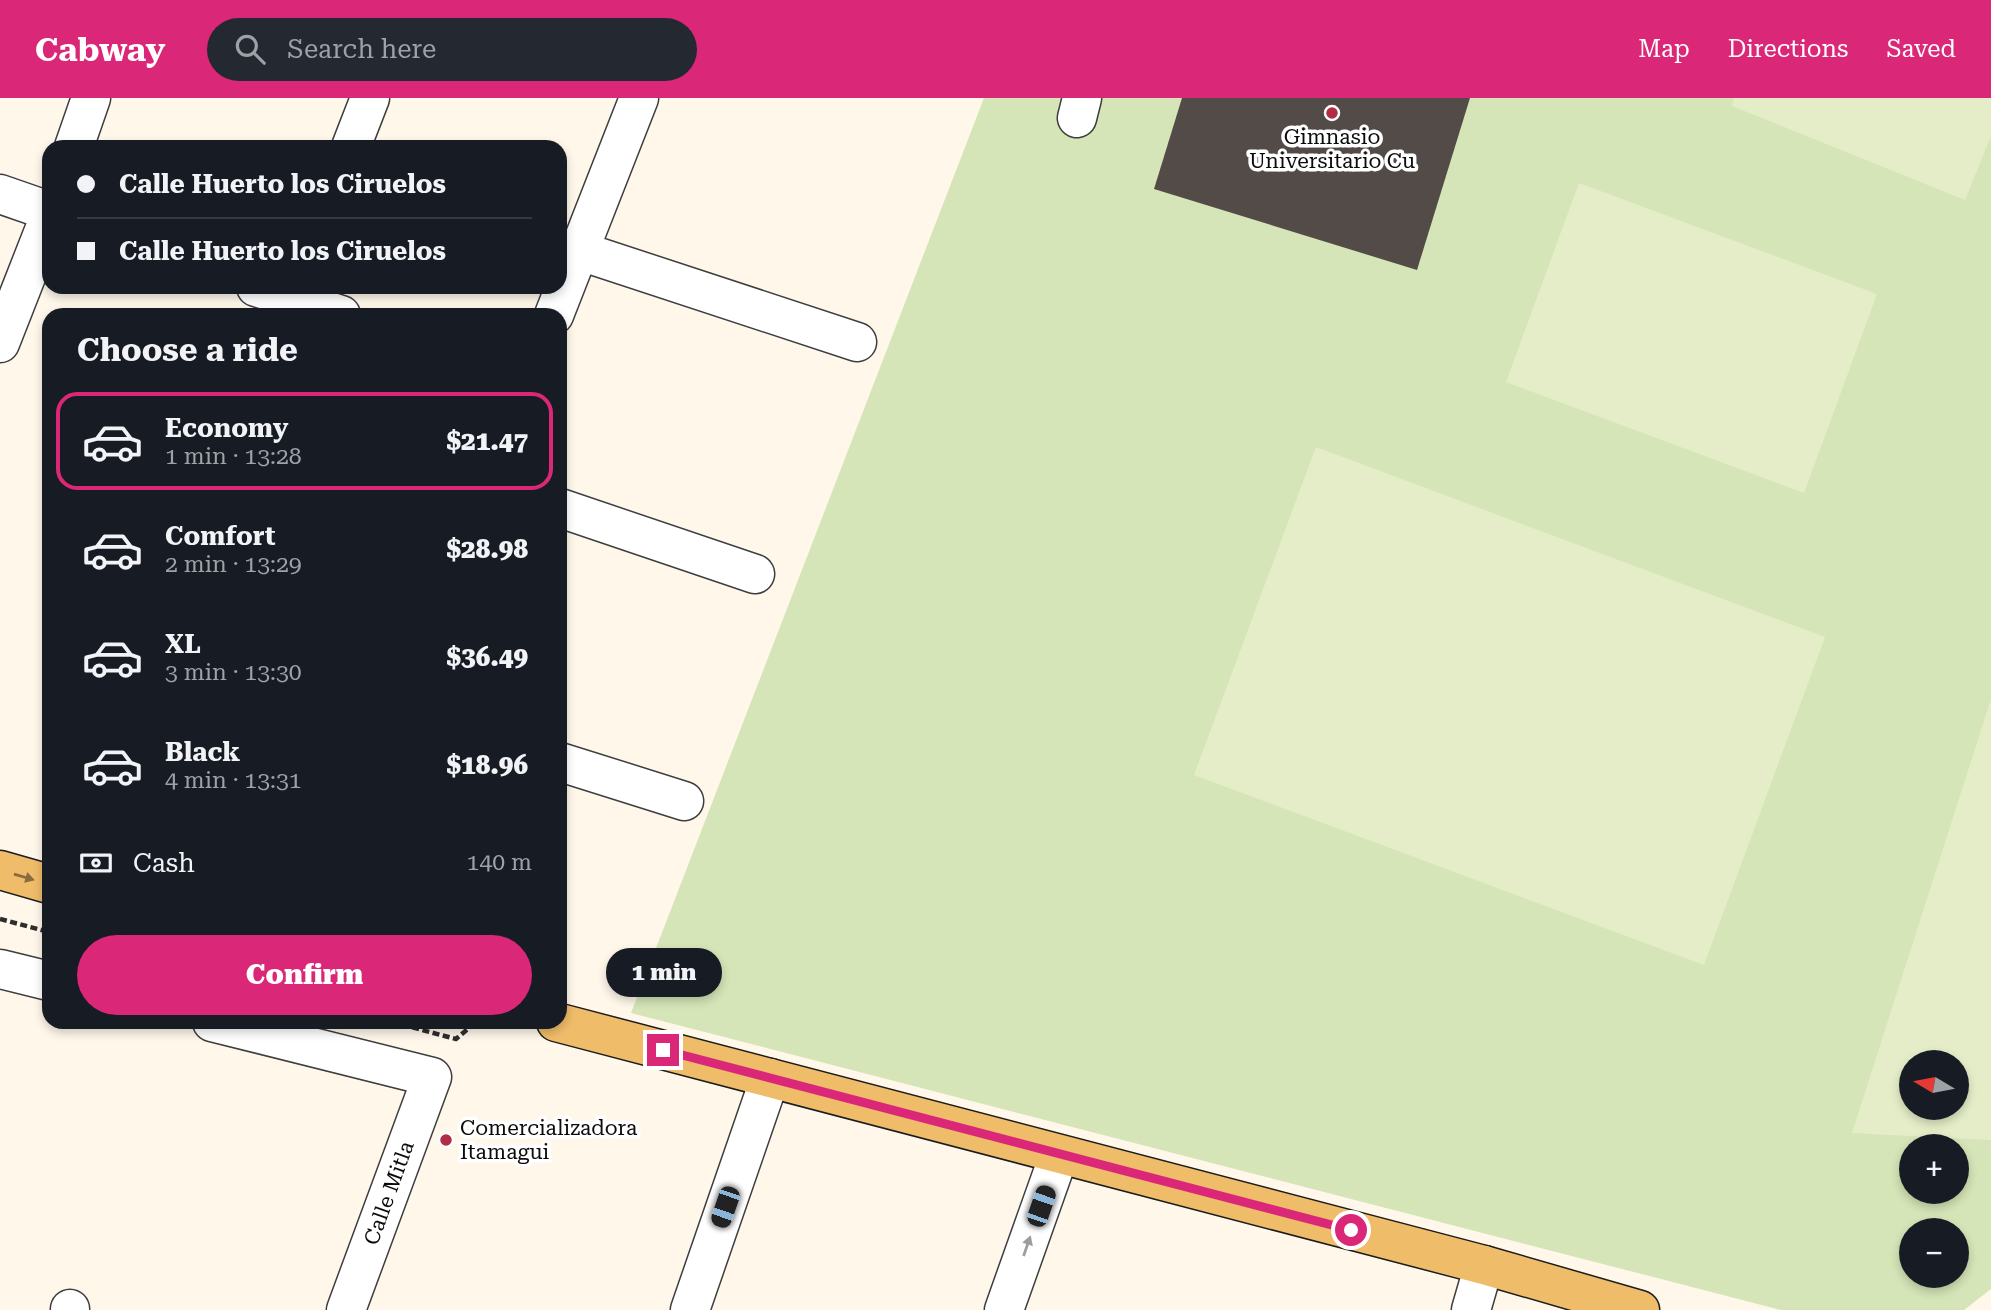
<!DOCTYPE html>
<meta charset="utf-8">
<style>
body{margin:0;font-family:"Roboto Serif",serif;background:#242831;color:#f1f3f6;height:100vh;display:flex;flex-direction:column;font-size:26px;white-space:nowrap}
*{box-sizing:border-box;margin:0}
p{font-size:23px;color:#9ea1a6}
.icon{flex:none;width:38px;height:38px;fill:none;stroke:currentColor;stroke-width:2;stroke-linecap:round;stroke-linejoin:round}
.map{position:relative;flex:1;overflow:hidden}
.details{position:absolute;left:42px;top:210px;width:525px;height:721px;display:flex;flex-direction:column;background:#171b24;border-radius:21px;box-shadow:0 4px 10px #0003}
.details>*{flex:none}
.top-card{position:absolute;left:42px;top:42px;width:525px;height:154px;border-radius:21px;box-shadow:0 4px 10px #0003;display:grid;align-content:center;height:154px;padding:0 35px;background:#171b24}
.needle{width:46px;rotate:280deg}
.fabs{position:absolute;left:1899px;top:952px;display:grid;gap:14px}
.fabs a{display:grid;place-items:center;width:70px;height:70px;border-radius:50%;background:#171b24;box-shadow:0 4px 10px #0003;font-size:35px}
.end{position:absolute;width:32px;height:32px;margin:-16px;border:9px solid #db2777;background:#fff;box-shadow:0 0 0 4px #fff}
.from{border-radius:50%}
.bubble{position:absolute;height:49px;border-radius:24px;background:#171b24;box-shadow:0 4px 10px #0003;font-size:23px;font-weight:800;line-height:49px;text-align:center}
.car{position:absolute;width:21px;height:42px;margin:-21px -10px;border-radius:9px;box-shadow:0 0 5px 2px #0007;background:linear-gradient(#222 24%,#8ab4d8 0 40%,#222 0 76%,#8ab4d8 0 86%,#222 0)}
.top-card b{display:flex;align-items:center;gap:24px;height:66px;font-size:26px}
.top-card b+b{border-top:2px solid #363941}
.top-card i{width:18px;height:18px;background:#f1f3f6}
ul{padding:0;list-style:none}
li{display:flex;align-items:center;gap:21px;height:98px;margin:0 14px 10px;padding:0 21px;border:4px solid transparent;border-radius:21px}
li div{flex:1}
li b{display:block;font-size:26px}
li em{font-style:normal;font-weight:800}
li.on{border-color:#db2777}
li>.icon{width:63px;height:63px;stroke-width:1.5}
h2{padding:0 35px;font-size:32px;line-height:84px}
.pay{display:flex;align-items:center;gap:18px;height:77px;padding:0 35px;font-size:26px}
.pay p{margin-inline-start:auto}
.primary-button{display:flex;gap:14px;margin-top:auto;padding:14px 35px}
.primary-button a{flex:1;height:80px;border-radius:42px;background:#db2777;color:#fff;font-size:28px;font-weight:800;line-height:80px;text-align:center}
header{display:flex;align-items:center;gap:42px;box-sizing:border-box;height:98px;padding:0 35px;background:#db2777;color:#fff}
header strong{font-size:33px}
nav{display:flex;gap:38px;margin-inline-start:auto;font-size:24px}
.search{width:490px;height:63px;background:#242831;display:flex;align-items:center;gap:18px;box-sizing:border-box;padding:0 24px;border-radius:38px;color:#9ea1a6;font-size:26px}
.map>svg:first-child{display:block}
</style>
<header>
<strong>Cabway</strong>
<div class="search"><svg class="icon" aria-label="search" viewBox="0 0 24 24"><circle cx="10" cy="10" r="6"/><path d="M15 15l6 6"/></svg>Search here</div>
<nav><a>Map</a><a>Directions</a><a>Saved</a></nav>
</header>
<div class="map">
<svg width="1991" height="1212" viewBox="0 0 1991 1212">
<rect width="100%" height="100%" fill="#fef7ea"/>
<path fill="#d5e5b7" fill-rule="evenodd" d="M984 0H1991V1191L1964 1212H1781L631 915ZM1911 964H1956V1010H1911ZM1911 1048H1956V1094H1911ZM1911 1132H1956V1178H1911Z"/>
<path fill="#e5edc8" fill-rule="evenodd" d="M1734 0H1991V38L1965 102 1732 8Z
M1579 85 1877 196 1804 395 1506 284Z
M1316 349 1825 539 1704 867 1194 677Z
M1991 601V1042L1852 1035ZM1956 964V1010H1911V964Z"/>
<path fill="#534b48" d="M1182 0H1470L1417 172 1154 91Z"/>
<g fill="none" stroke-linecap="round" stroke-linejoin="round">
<defs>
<path id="minor" d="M1077 20 1082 0
M74 49 91 0
M351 49 370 0
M0 96 49 113
M580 153 857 244
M256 189 341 217
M554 217 639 0
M0 245 49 120
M560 410 755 476
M560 664 684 703
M0 871 49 883
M212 924 432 979 346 1212
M70 1212V1211
M690 1212 770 980
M1004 1212 1059 1057
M1471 1212 1484 1167"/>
<path id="major" d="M0 772 49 786
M556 924 1484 1167 1640 1212"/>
</defs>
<use href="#minor" stroke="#3e3e3e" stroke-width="41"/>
<use href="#major" stroke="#1c1c1c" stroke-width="41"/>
<path stroke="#2d2d2d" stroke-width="4.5" stroke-dasharray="7 3.5" stroke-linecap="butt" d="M0 821 49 834
M392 924 456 941 476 924"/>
<use href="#minor" stroke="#fff" stroke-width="38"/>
<use href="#major" stroke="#efbc69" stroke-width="38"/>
</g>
<defs><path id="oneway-solid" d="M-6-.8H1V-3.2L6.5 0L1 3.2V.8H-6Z" transform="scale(1.75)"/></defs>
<use fill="#886c3f" href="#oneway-solid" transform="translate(24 779) rotate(16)"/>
<use fill="#9d9d9d" href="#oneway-solid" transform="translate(1027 1148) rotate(-71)"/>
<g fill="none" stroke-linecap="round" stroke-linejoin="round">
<path stroke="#db2777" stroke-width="9" d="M663 952 1351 1132"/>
</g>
<g fill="#b02d46" stroke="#fff" stroke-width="2.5">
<circle cx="1332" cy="15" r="7"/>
<circle cx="446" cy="1042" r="7"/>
</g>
<g text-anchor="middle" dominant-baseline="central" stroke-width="7" stroke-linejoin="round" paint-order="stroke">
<g font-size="21" fill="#0b0b0b" stroke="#fff">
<text x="1332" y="39">Gimnasio<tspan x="1332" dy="24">Universitario Cu</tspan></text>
<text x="460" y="1030" text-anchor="start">Comercializadora<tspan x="460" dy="24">Itamagui</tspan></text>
</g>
<g font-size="21" fill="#0b0b0b" stroke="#fff">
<text transform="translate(389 1095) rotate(-70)">Calle Mitla</text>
</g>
</g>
</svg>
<div class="fabs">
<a><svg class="needle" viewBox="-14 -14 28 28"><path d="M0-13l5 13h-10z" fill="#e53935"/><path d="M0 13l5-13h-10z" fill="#9ea1a6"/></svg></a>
<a>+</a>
<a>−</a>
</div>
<i class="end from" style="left:1351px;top:1132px"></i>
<i class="end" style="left:663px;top:952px"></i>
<div class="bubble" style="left:606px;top:850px;width:116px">1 min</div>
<i class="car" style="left:1041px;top:1108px;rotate:19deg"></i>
<i class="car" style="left:725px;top:1109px;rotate:199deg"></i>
<div class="top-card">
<b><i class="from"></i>Calle Huerto los Ciruelos</b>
<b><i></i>Calle Huerto los Ciruelos</b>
</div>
<section class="details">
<h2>Choose a ride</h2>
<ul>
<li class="on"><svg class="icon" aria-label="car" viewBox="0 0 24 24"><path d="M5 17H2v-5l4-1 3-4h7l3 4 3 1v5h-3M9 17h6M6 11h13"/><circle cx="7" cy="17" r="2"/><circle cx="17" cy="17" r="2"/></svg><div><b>Economy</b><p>1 min · 13:28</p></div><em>$21.47</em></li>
<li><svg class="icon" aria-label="car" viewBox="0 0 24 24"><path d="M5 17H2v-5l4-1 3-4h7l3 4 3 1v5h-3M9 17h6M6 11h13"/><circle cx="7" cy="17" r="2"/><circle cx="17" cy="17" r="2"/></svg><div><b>Comfort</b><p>2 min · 13:29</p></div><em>$28.98</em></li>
<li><svg class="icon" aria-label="car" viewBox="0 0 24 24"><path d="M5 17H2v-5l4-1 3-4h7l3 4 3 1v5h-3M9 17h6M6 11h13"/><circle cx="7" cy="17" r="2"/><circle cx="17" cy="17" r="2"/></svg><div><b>XL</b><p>3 min · 13:30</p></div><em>$36.49</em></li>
<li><svg class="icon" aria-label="car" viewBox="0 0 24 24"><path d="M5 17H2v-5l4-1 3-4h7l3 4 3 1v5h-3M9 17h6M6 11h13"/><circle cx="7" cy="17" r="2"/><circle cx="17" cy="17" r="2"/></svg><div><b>Black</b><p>4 min · 13:31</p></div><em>$18.96</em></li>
</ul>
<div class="pay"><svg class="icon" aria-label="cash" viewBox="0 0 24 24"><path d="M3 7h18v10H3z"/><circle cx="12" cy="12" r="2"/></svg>Cash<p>140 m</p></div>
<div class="primary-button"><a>Confirm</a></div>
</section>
</div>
